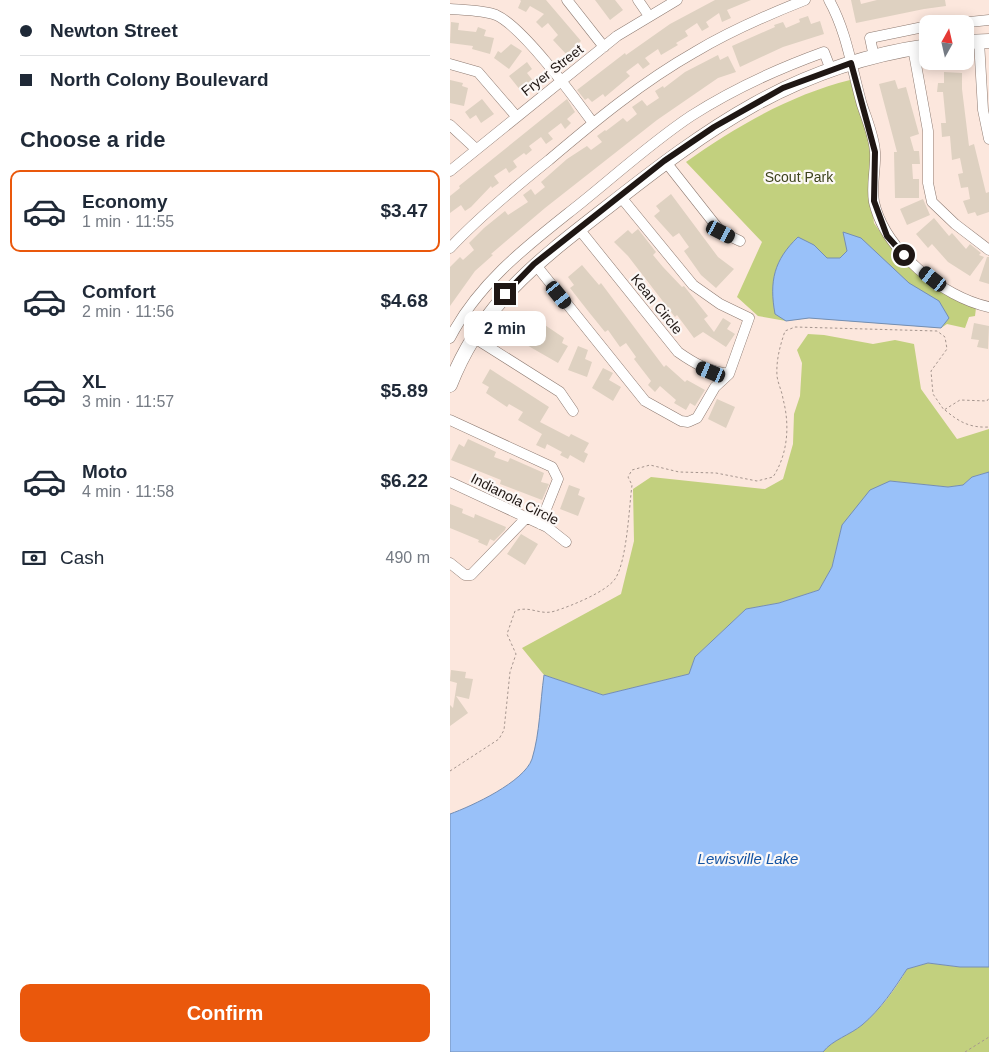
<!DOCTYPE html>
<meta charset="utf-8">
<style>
body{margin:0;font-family:Helvetica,sans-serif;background:#f6f6f7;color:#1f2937;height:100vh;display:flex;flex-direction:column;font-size:19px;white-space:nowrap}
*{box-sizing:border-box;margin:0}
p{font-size:16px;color:#747a83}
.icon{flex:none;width:28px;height:28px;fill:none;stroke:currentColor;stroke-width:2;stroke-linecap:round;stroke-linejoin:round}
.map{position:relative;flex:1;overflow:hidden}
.details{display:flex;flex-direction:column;background:#fff;width:450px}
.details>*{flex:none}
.guide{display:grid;align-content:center;height:110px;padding:0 20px;background:#fff}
.needle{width:32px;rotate:8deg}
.buttons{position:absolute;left:469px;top:15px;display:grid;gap:10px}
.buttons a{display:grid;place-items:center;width:55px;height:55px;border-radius:10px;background:#fff;box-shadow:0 2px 12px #0003;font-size:25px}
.end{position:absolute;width:22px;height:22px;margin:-11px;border:6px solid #1f1714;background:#fff;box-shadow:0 0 0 2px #fff}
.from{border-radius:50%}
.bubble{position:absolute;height:35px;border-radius:10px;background:#fff;box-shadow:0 2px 12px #0003;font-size:16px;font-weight:600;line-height:35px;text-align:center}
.car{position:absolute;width:15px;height:30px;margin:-15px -8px;border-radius:6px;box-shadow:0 0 4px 1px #0007;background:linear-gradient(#222 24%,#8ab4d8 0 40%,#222 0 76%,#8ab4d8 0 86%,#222 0)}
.guide b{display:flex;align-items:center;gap:18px;height:48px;font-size:19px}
.guide b+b{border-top:1px solid #e0e1e3}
.guide i{width:12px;height:12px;background:#1f2937}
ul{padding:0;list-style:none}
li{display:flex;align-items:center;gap:15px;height:82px;margin:0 10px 8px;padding:0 10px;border:2px solid transparent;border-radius:10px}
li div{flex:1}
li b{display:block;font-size:19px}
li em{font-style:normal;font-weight:600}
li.on{border-color:#ea580c}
li>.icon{width:45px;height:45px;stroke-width:1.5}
h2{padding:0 20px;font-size:22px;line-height:60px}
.pay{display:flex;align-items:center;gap:12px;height:55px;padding:0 20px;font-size:19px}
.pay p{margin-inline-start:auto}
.action{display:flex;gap:10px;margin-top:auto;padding:10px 20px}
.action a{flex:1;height:58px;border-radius:10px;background:#ea580c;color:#fff;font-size:20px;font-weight:600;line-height:58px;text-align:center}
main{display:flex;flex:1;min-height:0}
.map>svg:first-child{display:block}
</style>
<main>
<section class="details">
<div class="guide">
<b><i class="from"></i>Newton Street</b>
<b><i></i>North Colony Boulevard</b>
</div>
<h2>Choose a ride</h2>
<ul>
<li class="on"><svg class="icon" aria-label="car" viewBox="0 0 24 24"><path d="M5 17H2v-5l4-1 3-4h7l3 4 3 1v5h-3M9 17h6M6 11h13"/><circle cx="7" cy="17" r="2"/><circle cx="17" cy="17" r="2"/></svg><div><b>Economy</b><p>1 min · 11:55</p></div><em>$3.47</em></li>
<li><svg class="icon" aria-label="car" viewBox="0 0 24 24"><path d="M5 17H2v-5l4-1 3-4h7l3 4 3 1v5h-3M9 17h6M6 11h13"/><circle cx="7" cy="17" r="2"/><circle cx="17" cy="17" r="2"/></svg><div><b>Comfort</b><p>2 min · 11:56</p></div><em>$4.68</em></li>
<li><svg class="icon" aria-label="car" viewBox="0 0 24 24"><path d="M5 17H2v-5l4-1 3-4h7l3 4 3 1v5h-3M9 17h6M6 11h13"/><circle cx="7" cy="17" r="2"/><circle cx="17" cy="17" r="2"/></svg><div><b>XL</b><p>3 min · 11:57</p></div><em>$5.89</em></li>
<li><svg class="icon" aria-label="car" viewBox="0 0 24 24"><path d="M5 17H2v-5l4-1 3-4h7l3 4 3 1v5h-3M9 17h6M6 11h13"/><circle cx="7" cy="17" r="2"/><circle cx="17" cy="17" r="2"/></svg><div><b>Moto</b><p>4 min · 11:58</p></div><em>$6.22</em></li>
</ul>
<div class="pay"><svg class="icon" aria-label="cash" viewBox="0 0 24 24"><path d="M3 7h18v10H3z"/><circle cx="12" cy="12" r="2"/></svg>Cash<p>490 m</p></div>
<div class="action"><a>Confirm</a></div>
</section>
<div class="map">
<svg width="539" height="1052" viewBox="0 0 539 1052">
<rect width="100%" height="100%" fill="#fce7dd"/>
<path fill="#c2d07e" d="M400 80 418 132 422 157 419 185 424 223 441 247 478 281 526 308 525 316 519 317 515 328 497 324 491 328 359 318 336 321 308 316 287 297 312 242 236 162C285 127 340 95 400 80Z
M358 334 374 335 423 344 445 340 464 344 471 389 507 439 539 429V472L522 477 513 485 498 487 440 481 392 525 382 567 369 590 329 603 296 609 245 657 239 674 153 695 94 675 72 648 171 594 184 541 183 489 201 477 315 489 333 479 343 444 344 414 350 396 352 363 347 350Z
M478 963 510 967H539V1052H373C382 1040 400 1035 412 1025 431 1009 445 990 457 969Z"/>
<path fill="#99c1f9" stroke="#748eb4" d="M393 232 411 238 459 283 489 301 499 318 491 328 359 318 336 321 325 314C319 281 324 260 348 237L364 245 377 258H390L397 251Z
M539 472V967H510L478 963 457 969C444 989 431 1009 412 1025 400 1035 382 1040 373 1052H0V814C22 806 74 782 82 759 90 733 90 703 94 675L153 695 239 674 245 657 296 609 329 603 369 590 382 567 392 525 420 490 440 481 498 487 513 485 522 477Z"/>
<path fill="#ded1c1" d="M70 0H96L131 41 116 54 103 40 108 35 98 23 92 28 86 22 94 14 80 6 76 12 68 8 71 1Z
M145 0H165L173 10 160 20Z
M265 0H301L277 10 281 18 272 22 269 13 256 22 259 27 252 31 247 23 235 31 238 36 226 43 228 45 211 55 208 49 195 58 200 64 193 69 188 63 176 72 180 76 155 97 153 94 142 102 138 98 135 100 127 90 175 53 176 55 220 24Z
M401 0H410L411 4 427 0H495L496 6 474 9 406 23Z
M358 16 361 24 370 21 374 34 333 47 290 67 282 46 325 27 324 25 333 22 336 28 350 22 349 19Z
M1 22 9 23 8 30 26 32 28 27 36 30 34 36 44 38 40 54 22 49 23 46 0 43Z
M61 44 72 51 59 69 44 58 48 51 51 53Z
M268 55 270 60 278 56 286 72 268 78 207 120 95 208 41 254 43 255 25 271 0 306V267L10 257 13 260 24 250 19 243 34 228 55 211 58 215 78 202 73 195 81 189 85 195 95 187 91 182 117 159 137 146 141 150 152 142 147 136 155 130 156 131 173 118 177 122 187 114 182 107 192 100 197 106 209 98 205 91 213 86 214 88 235 72Z
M77 62 82 69 77 73 84 82 71 91 59 76Z
M494 72 512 73V89L519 146 524 144 536 193 539 192V212L527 216 525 212 518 214 513 201 520 199 518 187 511 188 508 174 513 173 510 158 502 160 500 136 492 137 491 123H496L493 92H487L488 83H494Z
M0 80 13 83 12 86 18 88 14 106 0 103Z
M445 80 448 89 456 87 469 134 460 137 464 151H469L470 164H462L463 179H469V198H445L444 152H447L429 84Z
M32 99 44 114 31 123 26 115 20 119 15 112Z
M117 99 125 112 117 119 121 123 115 129 111 123 98 133 103 139 96 144 91 137 79 146 82 150 76 155 74 153 63 161 67 167 59 173 56 168 44 176 49 183 42 188 41 186 21 207 15 211 11 205 0 213V196L10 188 9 186Z
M221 194 268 257 284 269 266 288 251 275 234 251 239 247 229 233 223 237 204 216 210 211 206 206Z
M473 199 480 215 457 225 450 209Z
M484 218 499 236 502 233 516 249 520 244 531 253 529 255 534 257 520 276 498 262 482 244 478 248 466 234Z
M188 229 206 252 203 255 213 267 232 287 234 286 258 316 254 319 264 332 273 318 281 323 277 329 285 334 276 347 253 332 244 338 227 315 225 317 178 256 164 242 178 230 182 234Z
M537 257H539V284L529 281Z
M132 265 149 285 151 283 214 367 216 365 235 382 237 380 255 390 245 406 240 403 236 410 224 403 226 400 210 386 205 392 198 385 201 381 184 359 186 357 176 343 170 347 158 330 155 332 138 311 120 288 124 285 118 277Z
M86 319 114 338 112 343 118 346 108 363 68 340 78 322 83 325Z
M524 323 539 326 538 349 527 347 529 340 521 339Z
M128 346 138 350 135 359 142 362 137 377 118 370Z
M153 368 163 373 159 380 171 387 163 401 142 388Z
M40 369 99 407 90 422 119 437 121 434 139 443 134 452 138 454 134 463 120 455 118 459 110 455 112 452 97 444 95 449 86 445 92 434 68 420 73 412 59 404 57 407 36 393 39 387 32 383Z
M267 399 285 407 276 428 258 419Z
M18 439 46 452 44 457 58 462 60 458 94 473 91 482 99 484 92 500 50 484 51 480 1 460 9 444 14 447Z
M119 485 130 489 128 495 135 498 128 516 110 509Z
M0 504 13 509 12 513 24 518 25 514 56 527 55 530 44 541 40 539 37 546 28 542 29 540 0 528Z
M71 534 88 544 75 565 57 554Z
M1 670 16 672 15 678 23 679 19 699 6 696 18 713 0 726V705L3 708 7 683 0 681Z"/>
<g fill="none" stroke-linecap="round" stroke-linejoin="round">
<defs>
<path id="minor" d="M117 0 154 47
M188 0 199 16
M379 0C397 32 402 70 412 105 417 120 424 136 425 152 426 169 421 185 424 202 435 250 492 297 539 307
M0 9C14 10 33 10 46 15 73 27 124 97 143 123
M500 24 539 20
M529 41 533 110 539 139
M463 48 478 131V183L482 202 505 224 539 250
M424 57 420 38 478 26
M0 64 28 72 66 116
M0 125 26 149
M215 161 271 232 290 241
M0 171 167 36 227 0
M129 229 228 352C245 364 258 371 279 374
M0 248C30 216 64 188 99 160 145 121 192 82 245 52 280 31 317 15 355 0
M85 264 195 401 231 421 238 422 247 418 265 387 279 374 299 318 270 304 243 285 170 196
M23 337 110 392 123 411
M0 338C30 280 81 243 131 203 167 174 202 142 241 116 283 89 327 69 374 52L381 70
M0 420 102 467 108 479 90 524
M0 482 97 527 116 542
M0 563 15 575H21L76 518"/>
<path id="major" d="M515 42 539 41
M0 385C32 303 88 261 155 209 258 128 343 65 478 46"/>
</defs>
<use href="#minor" stroke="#8d7a71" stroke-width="11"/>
<use href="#major" stroke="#8d7a71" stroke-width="15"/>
<path stroke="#a5958e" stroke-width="1" stroke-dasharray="2.5 2.5" stroke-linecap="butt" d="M495 410C509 422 520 428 539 427
M0 771 49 739 54 730 60 672 66 654 57 634 65 611C80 605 90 616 105 611 121 606 156 592 165 579 177 561 179 508 182 485L178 477 182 470 200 465 229 472 266 473 307 481 323 477C338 454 340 425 333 399 332 391 328 384 327 376 326 360 330 346 335 331L345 327 487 331 495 337 497 349 481 371 483 394 494 410 510 400 537 401 539 398
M515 1052 539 1037"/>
<use href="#minor" stroke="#fff" stroke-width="10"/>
<use href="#major" stroke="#fff" stroke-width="14"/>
</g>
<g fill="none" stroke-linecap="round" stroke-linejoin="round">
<path stroke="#1f1714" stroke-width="6" d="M55 294 84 264 214 161 264 127 333 88 401 63 425 152 424 201 437 236 454 255"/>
</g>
<g text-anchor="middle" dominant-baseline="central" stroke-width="4.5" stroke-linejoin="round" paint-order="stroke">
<g font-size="14" fill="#1f1714" stroke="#fcf8f6">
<text transform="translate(102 70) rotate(-38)">Fryer Street</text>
<text transform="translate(207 304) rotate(51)">Kean Circle</text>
<text transform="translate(65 499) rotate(27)">Indianola Circle</text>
</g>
<g font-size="14" fill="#3c421c" stroke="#fcf8f6">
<text x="349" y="177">Scout Park</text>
</g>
<g font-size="15" font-style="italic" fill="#1353a3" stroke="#fcf8f6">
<text x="298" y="858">Lewisville Lake</text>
</g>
</g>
</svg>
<div class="buttons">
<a><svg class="needle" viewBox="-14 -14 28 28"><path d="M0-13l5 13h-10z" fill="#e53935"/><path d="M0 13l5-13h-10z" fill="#747a83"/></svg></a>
</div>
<i class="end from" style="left:454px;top:255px"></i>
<i class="end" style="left:55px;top:294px"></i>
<div class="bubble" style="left:14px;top:311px;width:82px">2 min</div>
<i class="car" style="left:271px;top:232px;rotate:117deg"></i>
<i class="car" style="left:483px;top:279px;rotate:308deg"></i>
<i class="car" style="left:109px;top:295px;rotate:141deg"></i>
<i class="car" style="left:261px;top:372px;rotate:292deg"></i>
</div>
</main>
